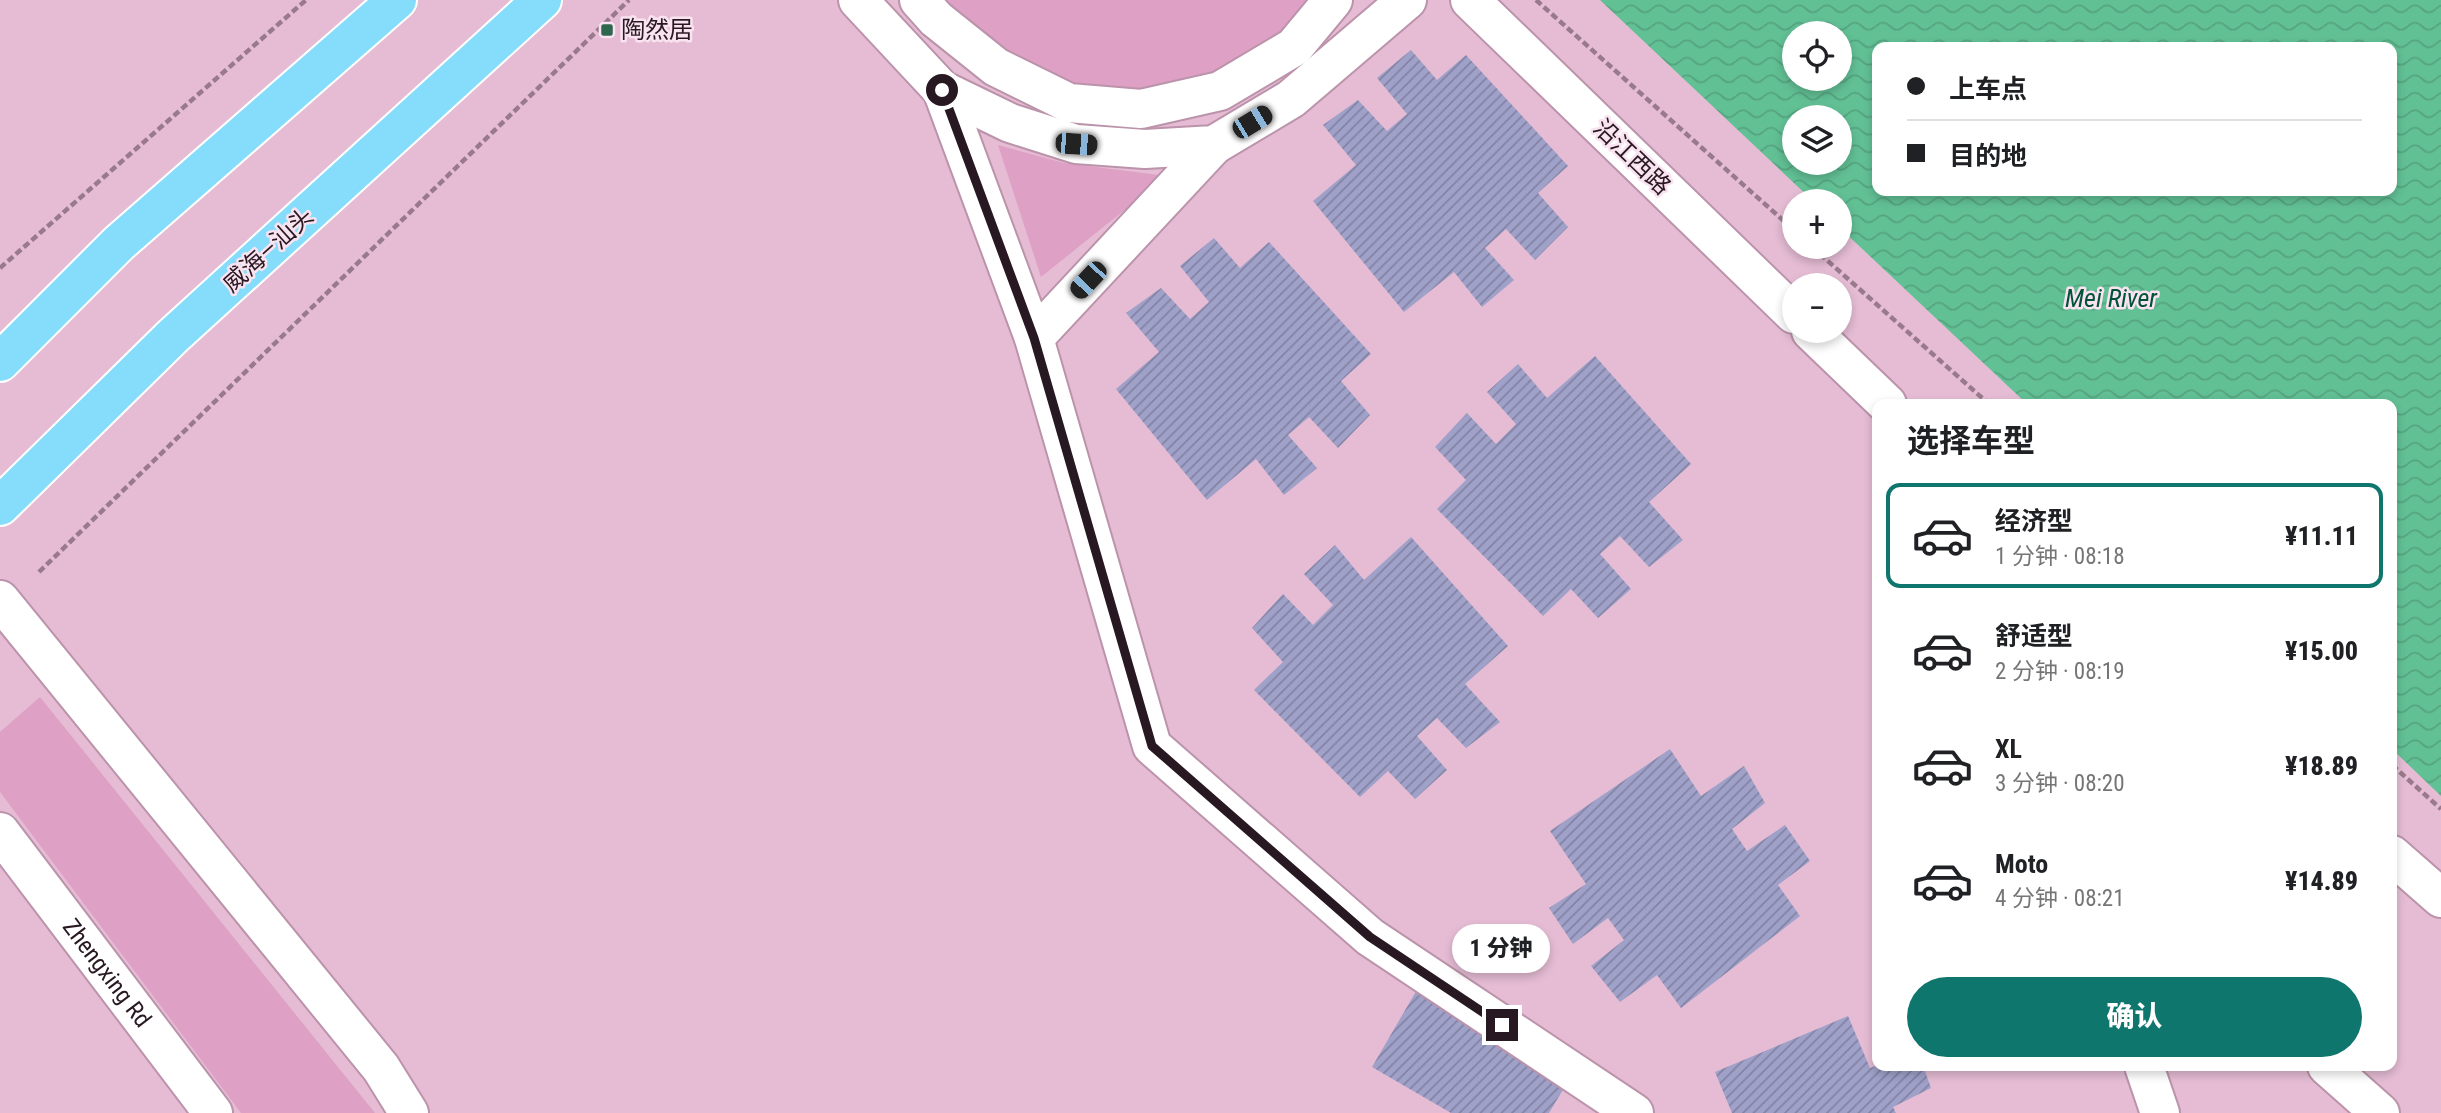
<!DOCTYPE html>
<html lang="zh">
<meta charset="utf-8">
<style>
body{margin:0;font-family:"Roboto Condensed","Noto Sans SC",sans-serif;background:#f6f6f6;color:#202124;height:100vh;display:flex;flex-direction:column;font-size:26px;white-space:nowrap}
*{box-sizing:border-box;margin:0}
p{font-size:23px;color:#757577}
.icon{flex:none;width:38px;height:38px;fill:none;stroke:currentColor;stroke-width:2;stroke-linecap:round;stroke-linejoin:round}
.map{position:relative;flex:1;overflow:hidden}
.drawer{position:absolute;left:1872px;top:399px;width:525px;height:672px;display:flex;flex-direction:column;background:#fff;border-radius:14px;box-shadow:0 4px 10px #0003}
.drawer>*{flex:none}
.banner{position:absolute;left:1872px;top:42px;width:525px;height:154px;border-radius:14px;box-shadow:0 4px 10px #0003;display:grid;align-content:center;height:154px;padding:0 35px;background:#fff}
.tools{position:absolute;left:1782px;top:21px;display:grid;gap:14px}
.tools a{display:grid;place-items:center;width:70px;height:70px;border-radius:50%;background:#fff;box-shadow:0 4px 10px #0003;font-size:35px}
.end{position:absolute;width:32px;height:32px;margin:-16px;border:9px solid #271821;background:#fff;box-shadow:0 0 0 4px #fff}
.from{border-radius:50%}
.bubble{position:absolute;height:49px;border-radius:24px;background:#fff;box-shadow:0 4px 10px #0003;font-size:23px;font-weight:800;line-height:49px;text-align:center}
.car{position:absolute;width:21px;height:42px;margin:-21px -10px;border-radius:9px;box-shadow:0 0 5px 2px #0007;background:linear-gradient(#222 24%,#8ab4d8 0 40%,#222 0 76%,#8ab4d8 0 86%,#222 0)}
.banner b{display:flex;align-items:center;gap:24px;height:66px;font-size:26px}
.banner b+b{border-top:2px solid #e0e0e0}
.banner i{width:18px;height:18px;background:#202124}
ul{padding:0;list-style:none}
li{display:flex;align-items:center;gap:21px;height:105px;margin:0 14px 10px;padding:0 21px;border:4px solid transparent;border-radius:14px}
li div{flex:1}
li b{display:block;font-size:26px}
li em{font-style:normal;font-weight:800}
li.current{border-color:#0f766e}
li>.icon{width:63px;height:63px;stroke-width:1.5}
h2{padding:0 35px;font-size:32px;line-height:84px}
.action{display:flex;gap:14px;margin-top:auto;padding:14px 35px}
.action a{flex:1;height:80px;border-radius:42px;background:#0f766e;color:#fff;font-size:28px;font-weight:800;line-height:80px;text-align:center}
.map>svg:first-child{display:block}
</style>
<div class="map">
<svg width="2441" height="1113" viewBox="0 0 2441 1113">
<defs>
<pattern id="water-waves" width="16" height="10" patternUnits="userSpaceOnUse" patternTransform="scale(1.75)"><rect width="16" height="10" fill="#62c095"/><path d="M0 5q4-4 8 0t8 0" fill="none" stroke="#55a480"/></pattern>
<pattern id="building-hatch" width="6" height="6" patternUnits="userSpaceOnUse" patternTransform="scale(1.75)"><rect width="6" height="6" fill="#9fa1c9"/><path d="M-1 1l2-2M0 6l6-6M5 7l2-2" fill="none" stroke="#8282a3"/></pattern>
</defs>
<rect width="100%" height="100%" fill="#e5bcd4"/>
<path fill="#dea0c5" d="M940 0H1306L1310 12 1246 76 1068 100Z
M998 145 1064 163 1167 176 1041 277Z
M40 697 375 1113H241L0 792V732Z"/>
<path fill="url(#water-waves)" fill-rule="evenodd" d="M1600 0H2441V796L2392 749V404H2027L1839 227V201H1813ZM1794 33H1839V79H1794ZM1878 47H2392V191H1878ZM1794 117H1839V163H1794Z"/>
<path fill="url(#building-hatch)" d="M1411 50 1437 80 1466 55 1568 166 1538 193 1568 227 1535 260 1506 229 1485 248 1514 280 1482 307 1454 272 1404 312 1313 201 1356 165 1323 125 1358 100 1387 131 1407 114 1377 78Z
M1214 238 1240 268 1269 242 1371 354 1341 381 1370 415 1338 448 1309 417 1288 435 1317 468 1284 495 1256 459 1207 500 1116 389 1159 352 1126 313 1161 288 1190 319 1209 302 1180 266Z
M1595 356 1691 464 1649 502 1683 540 1649 567 1620 536 1600 554 1631 589 1598 618 1571 589 1543 616 1437 509 1466 480 1435 447 1467 413 1496 444 1516 424 1487 392 1518 364 1547 398Z
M1411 537 1508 646 1465 684 1500 722 1466 748 1437 718 1417 736 1447 770 1415 799 1388 771 1360 797 1254 690 1283 662 1252 628 1283 594 1313 625 1333 605 1304 574 1335 545 1364 580Z
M1670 749 1701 796 1744 766 1765 803 1732 829 1747 851 1785 825 1810 861 1778 885 1800 916 1681 1008 1657 975 1620 1002 1591 966 1624 940 1608 918 1573 944 1549 908 1586 884 1550 831Z
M1418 988 1570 1078 1549 1113H1451L1372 1067Z
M1848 1016 1870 1068 1878 1065 1923 1066 1931 1088 1893 1107 1896 1113H1732L1715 1072Z"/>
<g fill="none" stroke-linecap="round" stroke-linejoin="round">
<defs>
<g id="minor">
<path d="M858 0 942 90 1010 123 1076 144 1145 149 1214 145 1291 99 1407 0"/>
<path d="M919 0 936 19 996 67 1069 103 1141 109 1220 91 1294 47 1333 0"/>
<path d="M1470 0 1794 314"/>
<path d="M942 90 1034 338 1214 145"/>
<path d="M1811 331 1887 404"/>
<path d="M1034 338 1152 746 1370 937 1634 1113"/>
<path d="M0 600 381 1068 409 1113"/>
<path id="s1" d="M0 832 213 1113"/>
<path d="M2392 855 2441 898"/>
<path d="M2144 1066 2160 1113"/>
<path d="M2327 1066 2380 1113"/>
</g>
<path id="highway" d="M0 362 119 243 397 0
M0 506 173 336 542 0"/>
</defs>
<use href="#minor" stroke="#bb93aa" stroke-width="42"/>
<use href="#highway" stroke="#fff" stroke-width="42"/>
<path stroke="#997a8c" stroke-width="4.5" stroke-dasharray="7 3.5" stroke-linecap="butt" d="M1536 0 1794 230
M1812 247 1989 404
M0 268 306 0
M39 572 629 0
M2392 765 2441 809"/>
<use href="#minor" stroke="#fff" stroke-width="38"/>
<use href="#highway" stroke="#86ddfb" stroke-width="38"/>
</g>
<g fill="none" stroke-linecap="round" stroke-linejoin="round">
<path stroke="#271821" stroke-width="9" d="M942 90 1034 338 1152 746 1370 937 1502 1025"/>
</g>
<rect fill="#2f664e" stroke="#f9e3f0" stroke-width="2.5" x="600" y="23" width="14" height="14" rx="3.5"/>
<g text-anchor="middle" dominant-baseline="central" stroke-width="5" stroke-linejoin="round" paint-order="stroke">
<g font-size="24" fill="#271821" stroke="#f9e3f0" text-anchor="start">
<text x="621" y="30">陶然居</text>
</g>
<g font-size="24" fill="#271821" stroke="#f9e3f0">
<text transform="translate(1632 157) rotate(44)">沿江西路</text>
<text transform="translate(268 250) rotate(-42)">威海—汕头</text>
<text stroke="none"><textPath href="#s1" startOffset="177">Zhengxing Rd</textPath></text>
</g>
<g font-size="26" font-style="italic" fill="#015337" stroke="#f9e3f0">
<text x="2111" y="298">Mei River</text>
</g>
</g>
</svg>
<div class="tools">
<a><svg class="icon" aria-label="locate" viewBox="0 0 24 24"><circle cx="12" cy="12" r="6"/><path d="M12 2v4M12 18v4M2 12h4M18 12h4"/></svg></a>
<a><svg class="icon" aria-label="layers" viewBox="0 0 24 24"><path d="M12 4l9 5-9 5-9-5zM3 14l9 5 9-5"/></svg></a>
<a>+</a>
<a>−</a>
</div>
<i class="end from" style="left:942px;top:90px"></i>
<i class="end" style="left:1502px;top:1025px"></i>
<div class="bubble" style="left:1452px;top:924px;width:98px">1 分钟</div>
<i class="car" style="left:1252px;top:122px;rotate:59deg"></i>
<i class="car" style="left:1076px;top:144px;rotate:94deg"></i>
<i class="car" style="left:1088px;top:280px;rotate:223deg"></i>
<div class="banner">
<b><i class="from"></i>上车点</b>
<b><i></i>目的地</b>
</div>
<section class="drawer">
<h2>选择车型</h2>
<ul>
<li class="current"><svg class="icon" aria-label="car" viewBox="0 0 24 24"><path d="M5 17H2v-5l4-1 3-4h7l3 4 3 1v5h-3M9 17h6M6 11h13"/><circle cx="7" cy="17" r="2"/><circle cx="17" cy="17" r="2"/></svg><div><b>经济型</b><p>1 分钟 · 08:18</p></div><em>¥11.11</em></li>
<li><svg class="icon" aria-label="car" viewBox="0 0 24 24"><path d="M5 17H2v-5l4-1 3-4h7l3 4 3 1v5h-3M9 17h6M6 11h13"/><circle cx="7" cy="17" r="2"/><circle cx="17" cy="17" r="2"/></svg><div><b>舒适型</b><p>2 分钟 · 08:19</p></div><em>¥15.00</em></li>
<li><svg class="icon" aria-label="car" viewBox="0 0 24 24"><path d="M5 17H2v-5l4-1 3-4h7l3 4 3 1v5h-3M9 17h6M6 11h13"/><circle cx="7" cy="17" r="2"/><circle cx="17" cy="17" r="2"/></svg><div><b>XL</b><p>3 分钟 · 08:20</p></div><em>¥18.89</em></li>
<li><svg class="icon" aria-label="car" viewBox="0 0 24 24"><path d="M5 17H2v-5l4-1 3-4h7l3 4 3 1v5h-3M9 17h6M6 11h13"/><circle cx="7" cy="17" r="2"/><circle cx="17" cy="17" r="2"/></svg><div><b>Moto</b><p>4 分钟 · 08:21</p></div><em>¥14.89</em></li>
</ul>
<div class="action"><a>确认</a></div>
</section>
</div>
